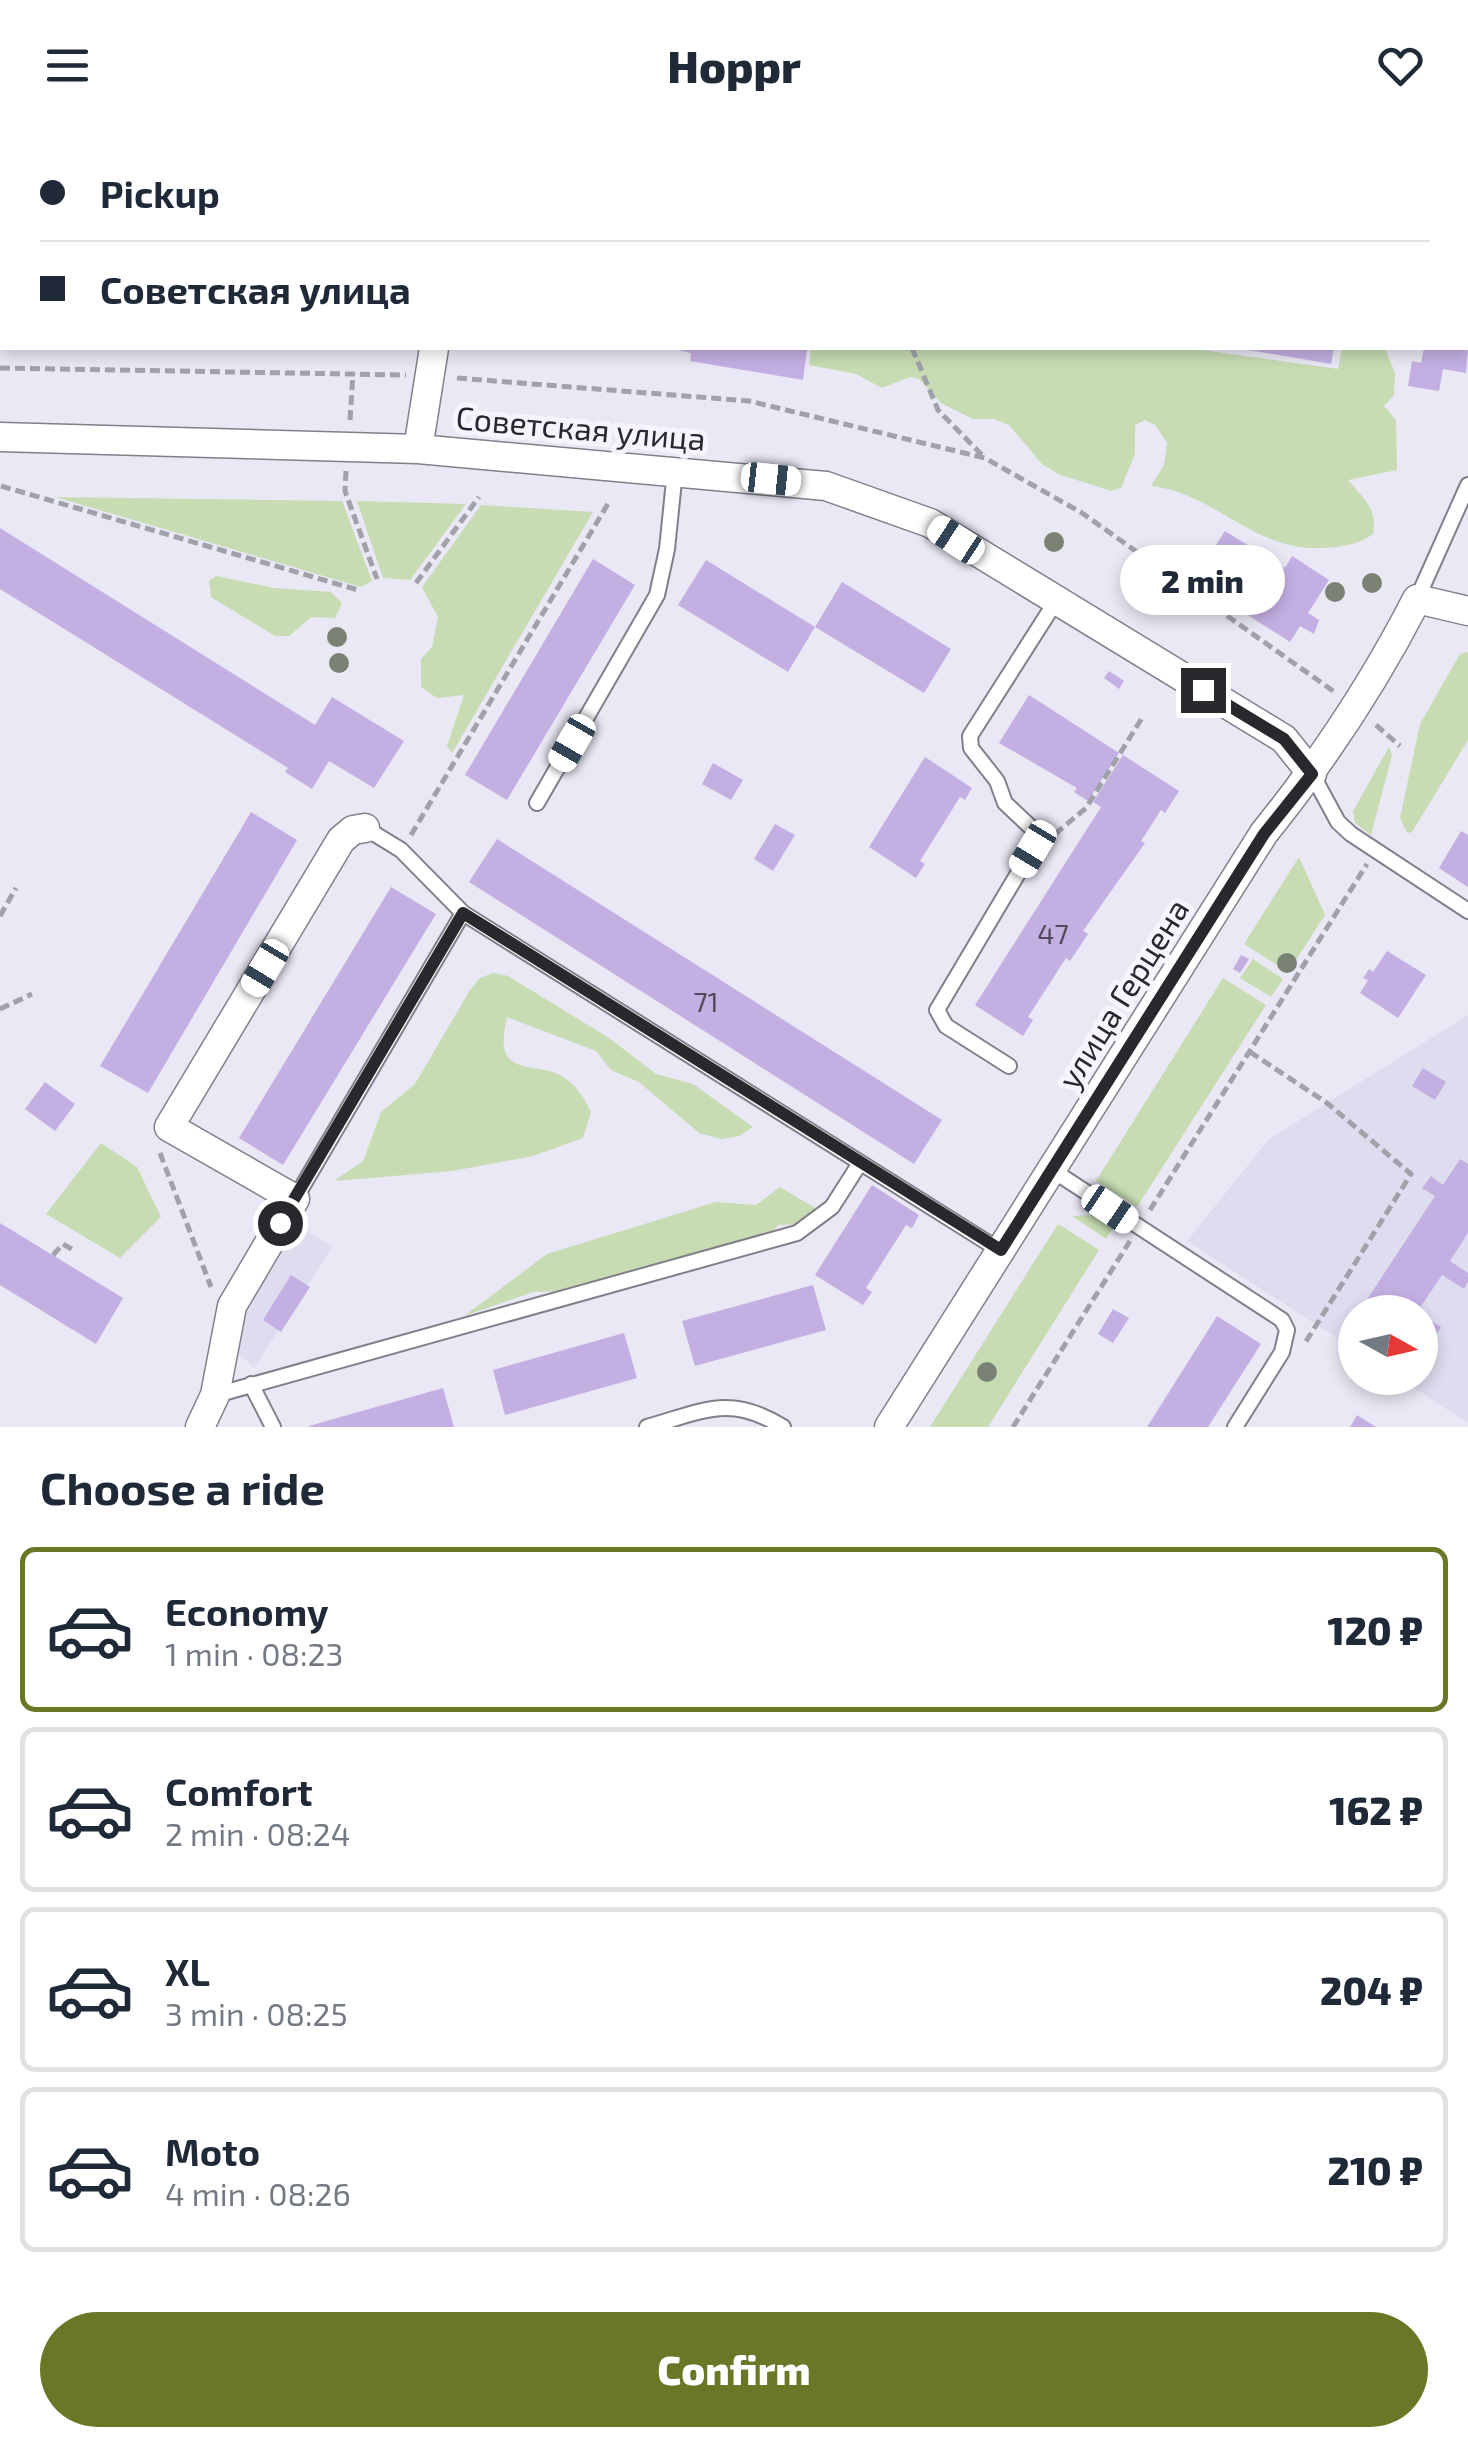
<!DOCTYPE html>
<meta charset="utf-8">
<style>
body{margin:0;font-family:"Exo 2",sans-serif;background:#f6f6f7;color:#1f2937;height:100vh;display:flex;flex-direction:column;font-size:38px;white-space:nowrap}
*{box-sizing:border-box;margin:0}
p{font-size:32px;color:#747a83}
.icon{flex:none;width:55px;height:55px;fill:none;stroke:currentColor;stroke-width:2;stroke-linecap:round;stroke-linejoin:round}
.map{position:relative;height:1297px;overflow:hidden}
.details{display:flex;flex-direction:column;background:#fff;flex:1}
.details>*{flex:none}
.banner{position:absolute;left:0px;top:0px;width:1470px;height:220px;box-shadow:0 5px 15px #0003;display:grid;align-content:center;height:220px;padding:0 40px;background:#fff}
.needle{width:65px;rotate:98deg}
.buttons{position:absolute;left:1338px;top:1165px;display:grid;gap:20px}
.buttons a{display:grid;place-items:center;width:100px;height:100px;border-radius:50%;background:#fff;box-shadow:0 5px 15px #0003;font-size:50px}
.end{position:absolute;width:45px;height:45px;margin:-22px;border:12px solid #29292d;background:#fff;box-shadow:0 0 0 5px #fff}
.from{border-radius:50%}
.bubble{position:absolute;height:70px;border-radius:35px;background:#fff;box-shadow:0 5px 15px #0003;font-size:32px;font-weight:800;line-height:70px;text-align:center}
.car{position:absolute;width:30px;height:60px;margin:-30px -15px;border-radius:12px;box-shadow:0 0 8px 2px #0007;background:linear-gradient(#fff 24%,#345 0 40%,#fff 0 76%,#345 0 86%,#fff 0)}
.banner b{display:flex;align-items:center;gap:35px;height:95px;font-size:38px}
.banner b+b{border-top:2px solid #e0e1e3}
.banner i{width:25px;height:25px;background:#1f2937}
ul{padding:0;list-style:none}
li{display:flex;align-items:center;gap:30px;height:165px;margin:0 20px 15px;padding:0 20px;border:5px solid #e0e1e3;border-radius:15px}
li div{flex:1}
li b{display:block;font-size:38px}
li em{font-style:normal;font-weight:800}
li.on{border-color:#687826}
li>.icon{width:90px;height:90px;stroke-width:1.5}
h2{padding:0 40px;font-size:45px;line-height:120px}
.button{display:flex;gap:20px;margin-top:auto;padding:20px 40px}
.button a{flex:1;height:115px;border-radius:60px;background:#687826;color:#fff;font-size:40px;font-weight:800;line-height:115px;text-align:center}
header{display:flex;justify-content:space-between;align-items:center;height:130px;padding:0 40px;background:#fff;font-size:45px;font-weight:800}
.map>svg:first-child{display:block}
</style>
<header><svg class="icon" aria-label="menu" viewBox="0 0 24 24"><path d="M4 6h16M4 12h16M4 18h16"/></svg>Hoppr<svg class="icon" aria-label="heart" viewBox="0 0 24 24"><path d="M12 20l-8-8c-3-5 5-10 8-4 3-6 11-1 8 4z"/></svg></header>
<div class="map">
<svg width="1468" height="1297" viewBox="0 0 1468 1297">
<rect width="100%" height="100%" fill="#e9e8f4"/>
<path fill="#deddf0" d="M1003 0H1468V178V2Z
M1468 885V1293L1398 1248H1420V1182H1355V1220L1187 1111 1269 1009Z
M296 1095 333 1116 254 1238 236 1221 244 1188Z"/>
<path fill="#c7dcb3" d="M532 0H910V2H529Z
M811 218H1188L1338 239 1342 218H1385L1395 243 1394 265 1384 276 1396 290 1397 340 1348 350C1363 368 1378 379 1373 404 1358 415 1341 417 1322 418 1252 421 1216 363 1151 356L1164 335 1167 313 1155 295 1145 290 1135 295V324L1121 358 1111 361 1058 344 1042 334 1009 295 994 289H973L941 273 919 249 910 247 882 258 856 244 809 235Z
M55 367 342 371 372 451 361 457Z
M357 371 466 374 410 450 383 448Z
M481 375 593 382 452 623 447 616 464 565 437 568 421 557V529L432 517 438 487 422 457Z
M216 446 274 458 331 462 342 473 335 488 311 487 289 506H275L211 467 209 451Z
M1468 522V610L1412 702 1407 703 1400 688 1420 594 1460 524Z
M1389 617 1392 625 1371 705 1355 693 1353 681Z
M1299 727 1325 785 1288 842 1244 814Z
M1253 829 1283 849 1271 867 1240 848Z
M493 843 508 846 609 908 656 944 693 954 753 997 739 1006 721 1009 699 1003 639 952 611 940 596 921 507 887C505 898 500 917 508 927 526 949 564 922 591 982L583 1008 533 1026 452 1041 334 1051 363 1031 381 982 415 954 470 860 480 848Z
M1223 848 1266 875 1137 1077 1096 1051Z
M101 1013 137 1037 161 1087 120 1128 46 1084Z
M780 1057 818 1080 803 1094 778 1095 770 1104 564 1161 533 1162 464 1186 547 1124 716 1072 756 1075Z
M1092 1085 1113 1098 1106 1109 1072 1086Z
M1058 1094 1099 1120 988 1297H930Z"/>
<path fill="#c4afe3" d="M669 218H791L807 220 803 250 690 231 691 223Z
M1237 218H1334L1331 234Z
M1424 218H1468L1466 243 1443 239 1439 261 1408 256 1412 231 1421 233Z
M0 398 315 595 332 567 404 611 374 658 329 631 312 659 285 642 288 638 0 459Z
M1225 401 1285 438 1292 426 1329 450 1308 483 1319 490 1314 504 1300 496 1290 512 1224 470 1232 456 1202 437Z
M593 429 635 455 507 670 465 645Z
M706 430 815 497 842 452 951 519 924 563 815 497 788 542 678 475Z
M1109 541 1124 551 1119 559 1104 548Z
M1029 565 1119 623 1088 671 1074 662 1077 658 999 613Z
M1123 625 1179 661 1165 683 1161 680 1141 711 1145 713 1083 801 1088 804 1070 831 1066 828 1028 887 1033 890 1023 906 975 875 1101 677 1093 672Z
M925 627 972 658 965 670 960 667 920 731 925 734 916 748 869 717Z
M713 633 743 650 731 670 702 654Z
M251 682 297 710 148 963 100 936Z
M775 694 795 705 773 741 754 729Z
M1461 701 1468 705V757L1439 738Z
M497 709 942 990 914 1034 469 752Z
M391 757 436 784 283 1035 239 1008Z
M1387 821 1426 845 1398 888 1360 863 1368 850 1363 848 1369 839 1373 842Z
M1241 825 1249 829 1240 843 1233 839Z
M1423 938 1446 952 1435 970 1412 956Z
M45 952 75 974 55 1001 25 979Z
M1460 1029 1468 1034V1103L1450 1131 1468 1143V1152L1464 1159 1442 1145 1417 1182H1389L1368 1168 1435 1066 1422 1058 1431 1046 1443 1055Z
M872 1055 919 1085 912 1098 906 1095 866 1158 872 1162 863 1175 815 1145Z
M0 1093 123 1168 96 1214 0 1155Z
M291 1145 310 1157 281 1202 263 1190Z
M813 1155 826 1200 695 1236 682 1191Z
M1113 1179 1129 1188 1113 1213 1098 1204Z
M1420 1184 1441 1197 1427 1218 1420 1213Z
M1217 1186 1261 1214 1208 1297H1147Z
M624 1203 637 1248 505 1285 493 1240Z
M443 1258 454 1297H309V1296Z
M1357 1285 1376 1297H1350Z"/>
<g fill="none" stroke-linecap="round" stroke-linejoin="round">
<defs>
<path id="lane" d="M1324 0 1326 2
M1417 469 1468 355
M1312 644 1338 692 1351 704 1468 781
M537 673 657 465 667 419 675 341
M463 783 1001 1121
M1009 936 946 896 937 880 1036 713 1037 703 1005 673 997 651 971 618 970 606 1056 471
M1052 1040 1282 1190 1287 1200 1282 1222 1235 1297
M295 1069 463 783 401 720 365 698
M251 1254 273 1297
M216 1265 797 1103 832 1077 860 1033
M647 1297C703 1281 730 1264 783 1297"/>
<path id="street" d="M488 2 489 0
M0 307 418 319 826 356 930 393 1284 609 1312 644
M418 319 434 218
M200 1297 215 1265 232 1176 295 1069 169 997 341 710 353 700 365 698
M889 1297 1264 703C1323 630 1374 553 1417 469L1468 481"/>
</defs>
<use href="#lane" stroke="#807f8a" stroke-width="18"/>
<use href="#street" stroke="#807f8a" stroke-width="31"/>
<path stroke="#a1a1aa" stroke-width="5" stroke-dasharray="10 5" stroke-linecap="butt" d="M835 0 837 2
M912 218 938 280 983 326
M0 238 406 245
M457 248 749 271 985 328 1082 383 1336 563
M350 290 353 243
M346 341 345 361 377 449
M1 356 358 460
M416 453 479 367
M1376 595 1400 616
M1055 704 1086 678 1142 588
M411 705 609 372
M0 786 16 758
M0 879 32 864
M1250 922 1327 973 1411 1044 1305 1213
M160 1023 211 1157
M1150 1080 1367 734
M53 1125 63 1114 73 1120
M1013 1297 1130 1111"/>
<use href="#lane" stroke="#fff" stroke-width="14"/>
<use href="#street" stroke="#fff" stroke-width="28"/>
</g>
<g fill="#7a8373">
<circle cx="1054" cy="412" r="10"/>
<circle cx="1372" cy="453" r="10"/>
<circle cx="1335" cy="462" r="10"/>
<circle cx="337" cy="507" r="10"/>
<circle cx="339" cy="533" r="10"/>
<circle cx="1287" cy="833" r="10"/>
<circle cx="987" cy="1242" r="10"/>
</g>
<g fill="none" stroke-linecap="round" stroke-linejoin="round">
<path stroke="#29292d" stroke-width="12" d="M280 1093 463 783 1001 1120 1264 704 1312 644 1284 609 1203 560"/>
</g>
<g text-anchor="middle" dominant-baseline="central" stroke-width="10" stroke-linejoin="round" paint-order="stroke">
<g font-size="28" fill="#504a5a">
<text x="1053" y="803">47</text>
<text x="706" y="871">71</text>
</g>
<g font-size="32" fill="#29292d" stroke="#f6f5ff">
<text transform="translate(581 297) rotate(5)">Советская улица</text>
<text transform="translate(1122 863) rotate(-58)">улица Герцена</text>
</g>
</g>
</svg>
<div class="buttons">
<a><svg class="needle" viewBox="-14 -14 28 28"><path d="M0-13l5 13h-10z" fill="#e53935"/><path d="M0 13l5-13h-10z" fill="#747a83"/></svg></a>
</div>
<i class="end from" style="left:280px;top:1093px"></i>
<i class="end" style="left:1203px;top:560px"></i>
<div class="bubble" style="left:1120px;top:415px;width:165px">2 min</div>
<i class="car" style="left:771px;top:349px;rotate:96deg"></i>
<i class="car" style="left:956px;top:410px;rotate:303deg"></i>
<i class="car" style="left:572px;top:613px;rotate:210deg"></i>
<i class="car" style="left:1033px;top:719px;rotate:211deg"></i>
<i class="car" style="left:265px;top:838px;rotate:211deg"></i>
<i class="car" style="left:1110px;top:1079px;rotate:124deg"></i>
<div class="banner">
<b><i class="from"></i>Pickup</b>
<b><i></i>Советская улица</b>
</div>
</div>
<section class="details">
<h2>Choose a ride</h2>
<ul>
<li class="on"><svg class="icon" aria-label="car" viewBox="0 0 24 24"><path d="M5 17H2v-5l4-1 3-4h7l3 4 3 1v5h-3M9 17h6M6 11h13"/><circle cx="7" cy="17" r="2"/><circle cx="17" cy="17" r="2"/></svg><div><b>Economy</b><p>1 min · 08:23</p></div><em>120 ₽</em></li>
<li><svg class="icon" aria-label="car" viewBox="0 0 24 24"><path d="M5 17H2v-5l4-1 3-4h7l3 4 3 1v5h-3M9 17h6M6 11h13"/><circle cx="7" cy="17" r="2"/><circle cx="17" cy="17" r="2"/></svg><div><b>Comfort</b><p>2 min · 08:24</p></div><em>162 ₽</em></li>
<li><svg class="icon" aria-label="car" viewBox="0 0 24 24"><path d="M5 17H2v-5l4-1 3-4h7l3 4 3 1v5h-3M9 17h6M6 11h13"/><circle cx="7" cy="17" r="2"/><circle cx="17" cy="17" r="2"/></svg><div><b>XL</b><p>3 min · 08:25</p></div><em>204 ₽</em></li>
<li><svg class="icon" aria-label="car" viewBox="0 0 24 24"><path d="M5 17H2v-5l4-1 3-4h7l3 4 3 1v5h-3M9 17h6M6 11h13"/><circle cx="7" cy="17" r="2"/><circle cx="17" cy="17" r="2"/></svg><div><b>Moto</b><p>4 min · 08:26</p></div><em>210 ₽</em></li>
</ul>
<div class="button"><a>Confirm</a></div>
</section>
